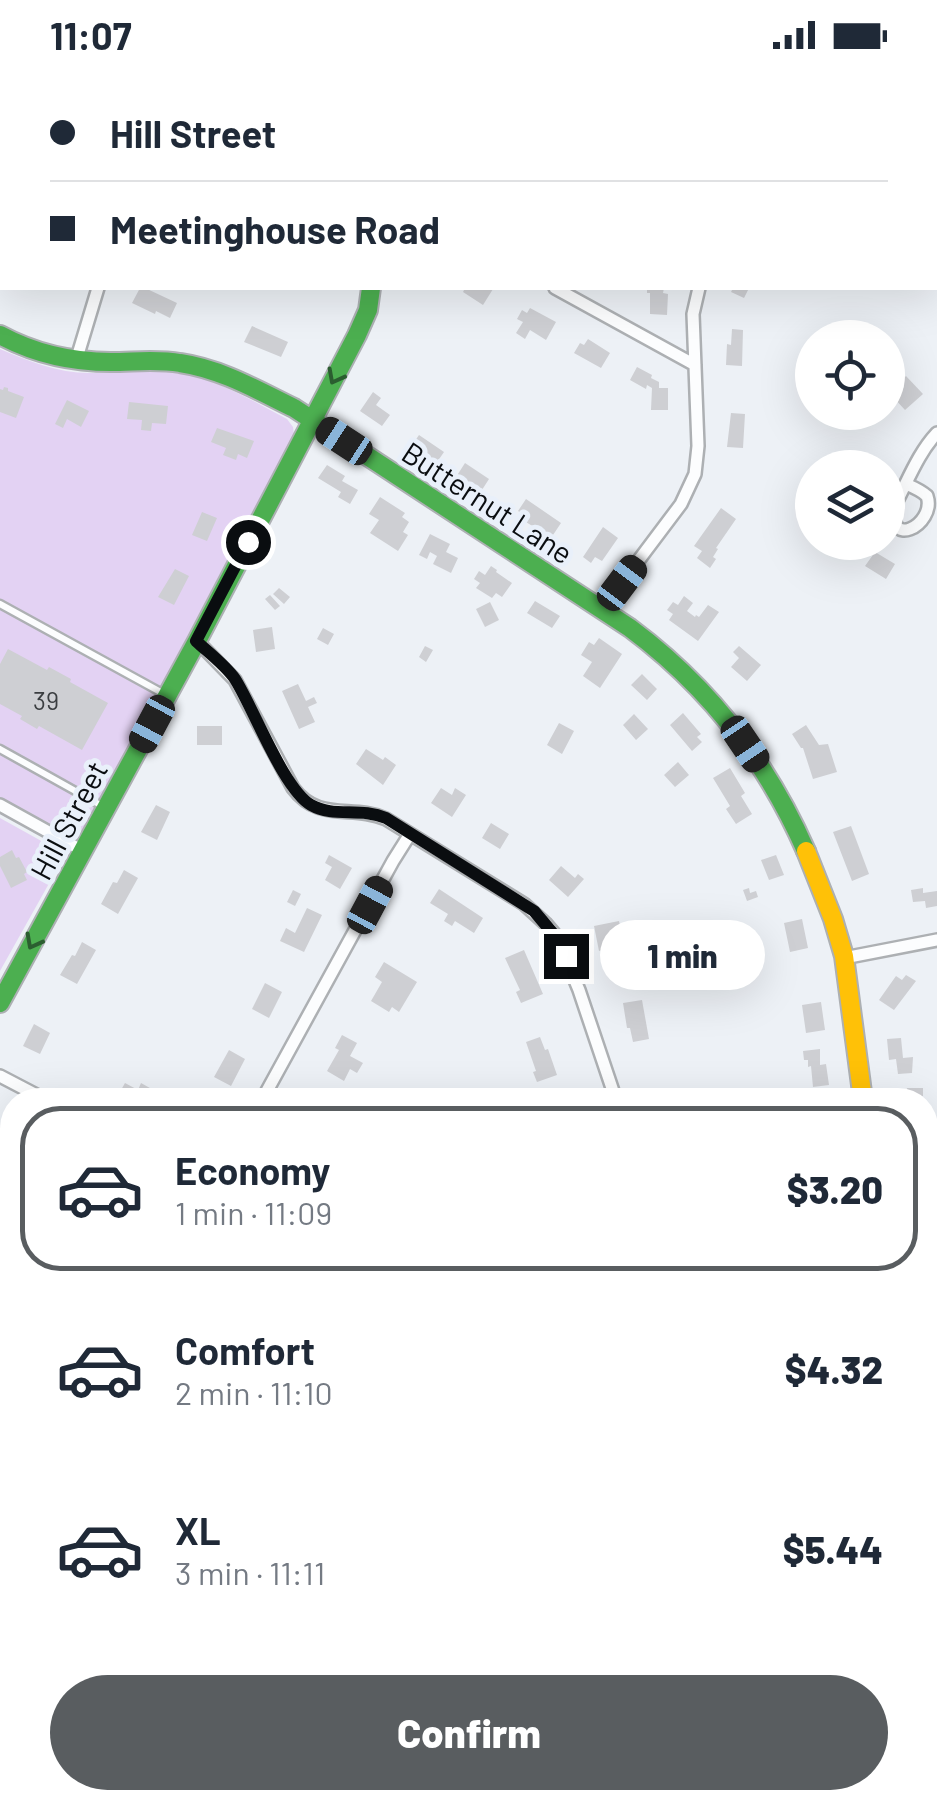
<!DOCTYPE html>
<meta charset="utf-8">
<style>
body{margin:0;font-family:Barlow,sans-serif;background:#f2f2f3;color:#1f2937;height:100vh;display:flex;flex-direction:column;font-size:38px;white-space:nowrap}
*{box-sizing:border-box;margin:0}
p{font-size:32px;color:#747a83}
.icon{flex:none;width:55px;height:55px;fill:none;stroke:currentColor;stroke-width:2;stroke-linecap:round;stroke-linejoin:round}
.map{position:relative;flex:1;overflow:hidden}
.sheet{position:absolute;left:0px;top:1018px;width:938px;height:722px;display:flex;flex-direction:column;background:#fff;border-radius:40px 40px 0 0;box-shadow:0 10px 40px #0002}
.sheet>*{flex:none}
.top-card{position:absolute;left:0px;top:0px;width:938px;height:220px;box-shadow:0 10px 40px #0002;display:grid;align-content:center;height:220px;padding:0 50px;background:#fff}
.fabs{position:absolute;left:795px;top:250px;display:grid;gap:20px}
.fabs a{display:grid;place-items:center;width:110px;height:110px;border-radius:50%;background:#fff;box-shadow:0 10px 40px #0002;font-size:50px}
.end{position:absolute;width:45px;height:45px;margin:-22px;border:12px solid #0a0d10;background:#fff;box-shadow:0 0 0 5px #fff}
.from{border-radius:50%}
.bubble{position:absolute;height:70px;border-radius:35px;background:#fff;box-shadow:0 10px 40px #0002;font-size:32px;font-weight:800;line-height:70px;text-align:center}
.car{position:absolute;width:30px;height:60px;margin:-30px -15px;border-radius:12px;box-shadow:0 0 8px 2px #0007;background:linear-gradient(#222 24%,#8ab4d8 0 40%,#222 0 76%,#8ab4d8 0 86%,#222 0)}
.top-card b{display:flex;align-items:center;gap:35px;height:95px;font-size:38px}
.top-card b+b{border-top:2px solid #e0e1e3}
.top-card i{width:25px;height:25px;background:#1f2937}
ul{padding:18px 0 0;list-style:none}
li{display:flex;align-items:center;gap:30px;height:165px;margin:0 20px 15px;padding:0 30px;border:5px solid transparent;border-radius:40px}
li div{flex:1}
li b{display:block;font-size:38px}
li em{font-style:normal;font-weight:800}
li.active{border-color:#595d60}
li>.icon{width:90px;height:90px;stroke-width:1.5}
.button{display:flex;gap:20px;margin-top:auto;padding:20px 50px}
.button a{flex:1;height:115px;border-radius:60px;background:#595d60;color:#fff;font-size:40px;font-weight:800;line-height:115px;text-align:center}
.status{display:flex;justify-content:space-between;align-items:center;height:70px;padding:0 50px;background:#fff;direction:ltr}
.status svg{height:28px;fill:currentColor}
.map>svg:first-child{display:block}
</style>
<div class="status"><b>11:07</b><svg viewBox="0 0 49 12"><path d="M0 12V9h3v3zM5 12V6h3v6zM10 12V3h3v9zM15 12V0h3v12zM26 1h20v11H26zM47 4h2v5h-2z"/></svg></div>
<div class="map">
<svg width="937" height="1739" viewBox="0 0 937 1739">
<rect width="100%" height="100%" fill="#edf1f6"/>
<path fill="#e3d2f3" d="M0 279C28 291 58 303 89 303 117 304 145 298 173 302 214 307 251 330 287 349L293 357 294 364 86 758 75 764 63 762 0 727Z
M0 748 54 778 61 784V792L0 901Z"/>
<path fill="#cecfd3" d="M140 218H145L177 233 170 248 156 241 155 244 132 233Z
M465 218H491L493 219 483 235 463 222Z
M647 218H664L663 223 668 224 667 245 650 244V223H647Z
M733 218H749L744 228 731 222Z
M530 238 556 252 546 270 530 260 525 269 516 263 523 252 517 249 522 240 527 243Z
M252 256 288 272 281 287 244 272Z
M732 259 743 260 742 296 726 295 727 274 731 275Z
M588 269 610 283 601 298 574 283 580 273 584 275Z
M637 297 652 305 651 308 659 312V318H668V340H651L652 318 647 315 646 319 630 310Z
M906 306 923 324 905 340 893 327 904 317 900 312Z
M4 317 8 318V321L24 327 16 348 0 342V319L3 320Z
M373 322 381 328 376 335 390 345 382 356 360 341Z
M67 330 89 341 81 357 67 349 63 358 55 354Z
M129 332 168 336 166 354 152 353 151 361 141 360 142 350 127 349Z
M731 343 745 344 743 378 727 377Z
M217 358 254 371 247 388 238 384 236 390 223 385 226 378 211 372Z
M419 365 444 382 433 398 408 381Z
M861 382 876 390 872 398 843 396 847 390 854 394Z
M465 393 489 409 480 423 456 407Z
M327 395 345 406 342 411 358 420 350 434 338 427 341 422 318 408Z
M380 427 405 443 402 447 409 452 403 462 408 465 398 481 370 463 379 450 369 444Z
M526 429 561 453 551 468 526 452 529 448 518 441Z
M721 438 736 449 716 478 718 479 713 487 716 489 710 498 697 488 702 481 694 476Z
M202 442 217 448 207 471 192 465Z
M603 457 618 468 602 491 595 487 591 493 583 487Z
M430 464 450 474 446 482 458 488 451 503 433 494 437 486 430 482 427 489 419 485Z
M875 482 895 494 886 509 865 496Z
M491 496 497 500 496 502 512 513 502 527 496 523 492 528 476 518 480 513 474 509 479 501 485 505Z
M175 499 189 506 174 535 158 527Z
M279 518 290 527 284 534 273 524Z
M270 525 280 536 275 540 265 529Z
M684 526 693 533 687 541 695 547 696 545 699 547 708 535 719 542 698 571 669 550 673 544 667 540 673 532 678 535Z
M535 531 560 546 552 558 527 543Z
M490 532 499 550 485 557 476 539Z
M272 557 275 579 256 582 253 560Z
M323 558 334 564 328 575 317 569Z
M599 568 622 584 600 618 583 606 592 592 581 585 589 572 594 575Z
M425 576 433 580 426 592 419 587Z
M739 576 761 595 747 611 731 597 739 588 733 582Z
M8 579 47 600 49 597 71 609 70 612 108 633 82 680 39 656 37 659 20 649 22 646 0 634V594Z
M642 604 657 619 647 630 631 615Z
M298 614 306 631 314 627 317 633 308 637 315 652 299 659 282 621Z
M683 643 701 664 697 667 702 672 692 681 670 655Z
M634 644 648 659 636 670 623 655Z
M559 653 574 661 562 684 547 675Z
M806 655 819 675 828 674 837 702 813 709 803 678H801L792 664Z
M197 656H222V675H197Z
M366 679 383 690 385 687 396 695 383 715 356 694Z
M678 692 689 705 675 717 664 705Z
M730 698 745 723 741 726 752 744 736 754 726 739 730 736 713 708Z
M441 718 452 725 455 718 466 725 452 747 431 733Z
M156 735 170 742 157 770 141 762Z
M491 753 509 764 500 779 482 768Z
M851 756 869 804 852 811 833 762Z
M12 780 16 788 19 787 27 802 24 804 27 810 11 818 0 796V787Z
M329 785 352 798 340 819 325 810 332 797 325 793Z
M776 785 784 805 769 810 761 790Z
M561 796 575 808 578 804 584 809 568 827 549 810Z
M124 800 138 808 118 844 101 834 113 812 117 813Z
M749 818 750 823 756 821 758 827 747 831 743 820Z
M923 818V823L937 821V836L926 838 925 831 913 832 911 820Z
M439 819 483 848 474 863 455 851 452 856 444 851 448 844 430 833Z
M293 820 301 824 295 836 287 832Z
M307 838 322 845 304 882 280 871 286 858 295 863Z
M802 849 808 878 790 882 784 853Z
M619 851 626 884 620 886 621 891 605 894 602 880 599 881 594 856Z
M82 872 96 880 77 914 60 905 72 885 75 886Z
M524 880 543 924 521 933 516 922 520 920 505 888Z
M384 892 417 912 399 942 392 937 389 942 371 931 382 912 375 907Z
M906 905 916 911 894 940 879 930 896 906 902 910Z
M265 913 282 922 269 948 252 939Z
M642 930 649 969 633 972 630 958H627L623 933Z
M821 932 825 960 806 963 802 935Z
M34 954 50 963 40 984 23 976Z
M342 965 357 973 350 986 363 993 357 1003 350 999 344 1011 327 1001 339 980 335 978Z
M540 967 545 980 548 979 557 1005 537 1012 533 1002 536 1001 526 972Z
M901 968 903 988 913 987 912 1003 898 1004 896 989 889 990 887 969Z
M820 979V995L826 994 829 1015 813 1017 811 996 808 997V990H804L803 981Z
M229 980 245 989 231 1016 214 1007Z
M125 1013 138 1020 141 1013 157 1022 153 1030H122L117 1027Z
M907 1018H923V1026L908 1027Z
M8 1054 12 1072 0 1076V1057Z
M925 1149H928L932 1188 925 1189Z
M937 1219V1250L925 1251V1220Z
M937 1274V1310L931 1311 927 1283 933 1282 932 1275Z
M0 1448 12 1450V1466L0 1464Z
M0 1613 9 1631 0 1636Z
M612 1728H619L625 1736 621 1739H597Z"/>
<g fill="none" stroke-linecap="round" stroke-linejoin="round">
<defs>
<path id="lane" d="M0 534 166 625
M0 679 104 737"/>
<path id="street" d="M357 0V2
M468 0 472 2
M779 0 783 2
M117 2V0
M935 84 937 85
M555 218 695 295
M76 291 98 218
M906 414C913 417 922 421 927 426 937 455 882 483 897 431 909 408 919 382 937 363
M602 539 681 434 695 404 698 376 693 244 699 218
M197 571 235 610 293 718C319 753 352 734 386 749L524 834 546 854 557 867 579 920 616 1030
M0 735 83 781
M844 888 937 870
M0 1006 46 1030
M262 1030 393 791 410 764
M0 1358 12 1361
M925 1498 937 1589
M385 1728 411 1739
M678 1728 682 1739
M724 1739 728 1728"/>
<path id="fast" d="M0 265C35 284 72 292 111 292 134 292 157 289 180 293 221 299 257 320 294 338L630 558C708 616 767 692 806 781
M0 933 197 571 357 265 368 240 371 218
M91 1728 98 1739"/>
<path id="slow" d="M806 781 833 849 844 886 863 1030
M0 1558 12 1581"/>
</defs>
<use href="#lane" stroke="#adb0b3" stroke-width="11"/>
<use href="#street" stroke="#adb0b3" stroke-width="16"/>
<use href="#fast" stroke="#adb0b3" stroke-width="22"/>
<use href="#slow" stroke="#adb0b3" stroke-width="22"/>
<use href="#lane" stroke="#fcfdfe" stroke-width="6"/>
<use href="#street" stroke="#fcfdfe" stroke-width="11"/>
<use href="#fast" stroke="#4caf50" stroke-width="18"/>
<use href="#slow" stroke="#ffc107" stroke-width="18"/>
</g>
<defs><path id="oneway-chevron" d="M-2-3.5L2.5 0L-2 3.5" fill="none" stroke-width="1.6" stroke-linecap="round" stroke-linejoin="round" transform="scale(2.5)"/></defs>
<g stroke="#2b5e30">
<use href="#oneway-chevron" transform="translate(335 307) rotate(118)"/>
<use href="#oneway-chevron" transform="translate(33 872) rotate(118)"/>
</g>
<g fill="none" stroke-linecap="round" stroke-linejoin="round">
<path stroke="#0a0d10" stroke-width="12" d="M248 472 196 571C209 583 225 595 235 609 254 639 284 720 311 735 334 748 360 737 386 748L534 841 556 867 566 886"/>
</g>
<g text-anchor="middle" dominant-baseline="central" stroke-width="10" stroke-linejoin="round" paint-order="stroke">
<g font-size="25" fill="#3b3e41">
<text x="46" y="630">39</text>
</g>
<g font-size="30" fill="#0a0d10" stroke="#e9f0fa">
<text transform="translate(488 432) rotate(33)">Butternut Lane</text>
<text transform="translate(68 750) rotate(-62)">Hill Street</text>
</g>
</g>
</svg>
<div class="fabs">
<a><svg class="icon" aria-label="locate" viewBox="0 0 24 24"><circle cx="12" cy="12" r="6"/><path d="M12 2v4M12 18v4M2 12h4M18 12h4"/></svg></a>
<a><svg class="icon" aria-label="layers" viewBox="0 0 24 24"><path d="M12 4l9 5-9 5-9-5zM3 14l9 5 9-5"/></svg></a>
</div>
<i class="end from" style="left:248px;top:472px"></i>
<i class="end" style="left:566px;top:886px"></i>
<div class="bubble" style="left:600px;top:850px;width:165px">1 min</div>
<i class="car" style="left:344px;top:371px;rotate:303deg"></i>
<i class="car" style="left:622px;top:513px;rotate:37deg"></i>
<i class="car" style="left:152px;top:654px;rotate:208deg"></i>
<i class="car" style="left:745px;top:674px;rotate:146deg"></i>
<i class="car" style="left:370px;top:835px;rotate:28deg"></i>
<div class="top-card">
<b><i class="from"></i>Hill Street</b>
<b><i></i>Meetinghouse Road</b>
</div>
<section class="sheet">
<ul>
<li class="active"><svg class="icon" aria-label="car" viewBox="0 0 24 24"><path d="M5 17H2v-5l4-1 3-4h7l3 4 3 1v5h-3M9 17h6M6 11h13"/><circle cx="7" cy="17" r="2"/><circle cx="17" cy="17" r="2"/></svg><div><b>Economy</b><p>1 min · 11:09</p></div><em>$3.20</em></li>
<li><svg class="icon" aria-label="car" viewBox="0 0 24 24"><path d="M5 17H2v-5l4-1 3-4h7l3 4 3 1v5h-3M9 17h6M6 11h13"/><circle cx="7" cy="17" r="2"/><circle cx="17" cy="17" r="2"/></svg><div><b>Comfort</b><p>2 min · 11:10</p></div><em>$4.32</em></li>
<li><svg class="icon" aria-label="car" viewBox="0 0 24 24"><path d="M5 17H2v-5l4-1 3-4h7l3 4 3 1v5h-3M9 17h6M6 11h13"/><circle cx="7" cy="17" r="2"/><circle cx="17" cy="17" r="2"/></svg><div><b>XL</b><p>3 min · 11:11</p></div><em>$5.44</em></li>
</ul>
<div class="button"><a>Confirm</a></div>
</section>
</div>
